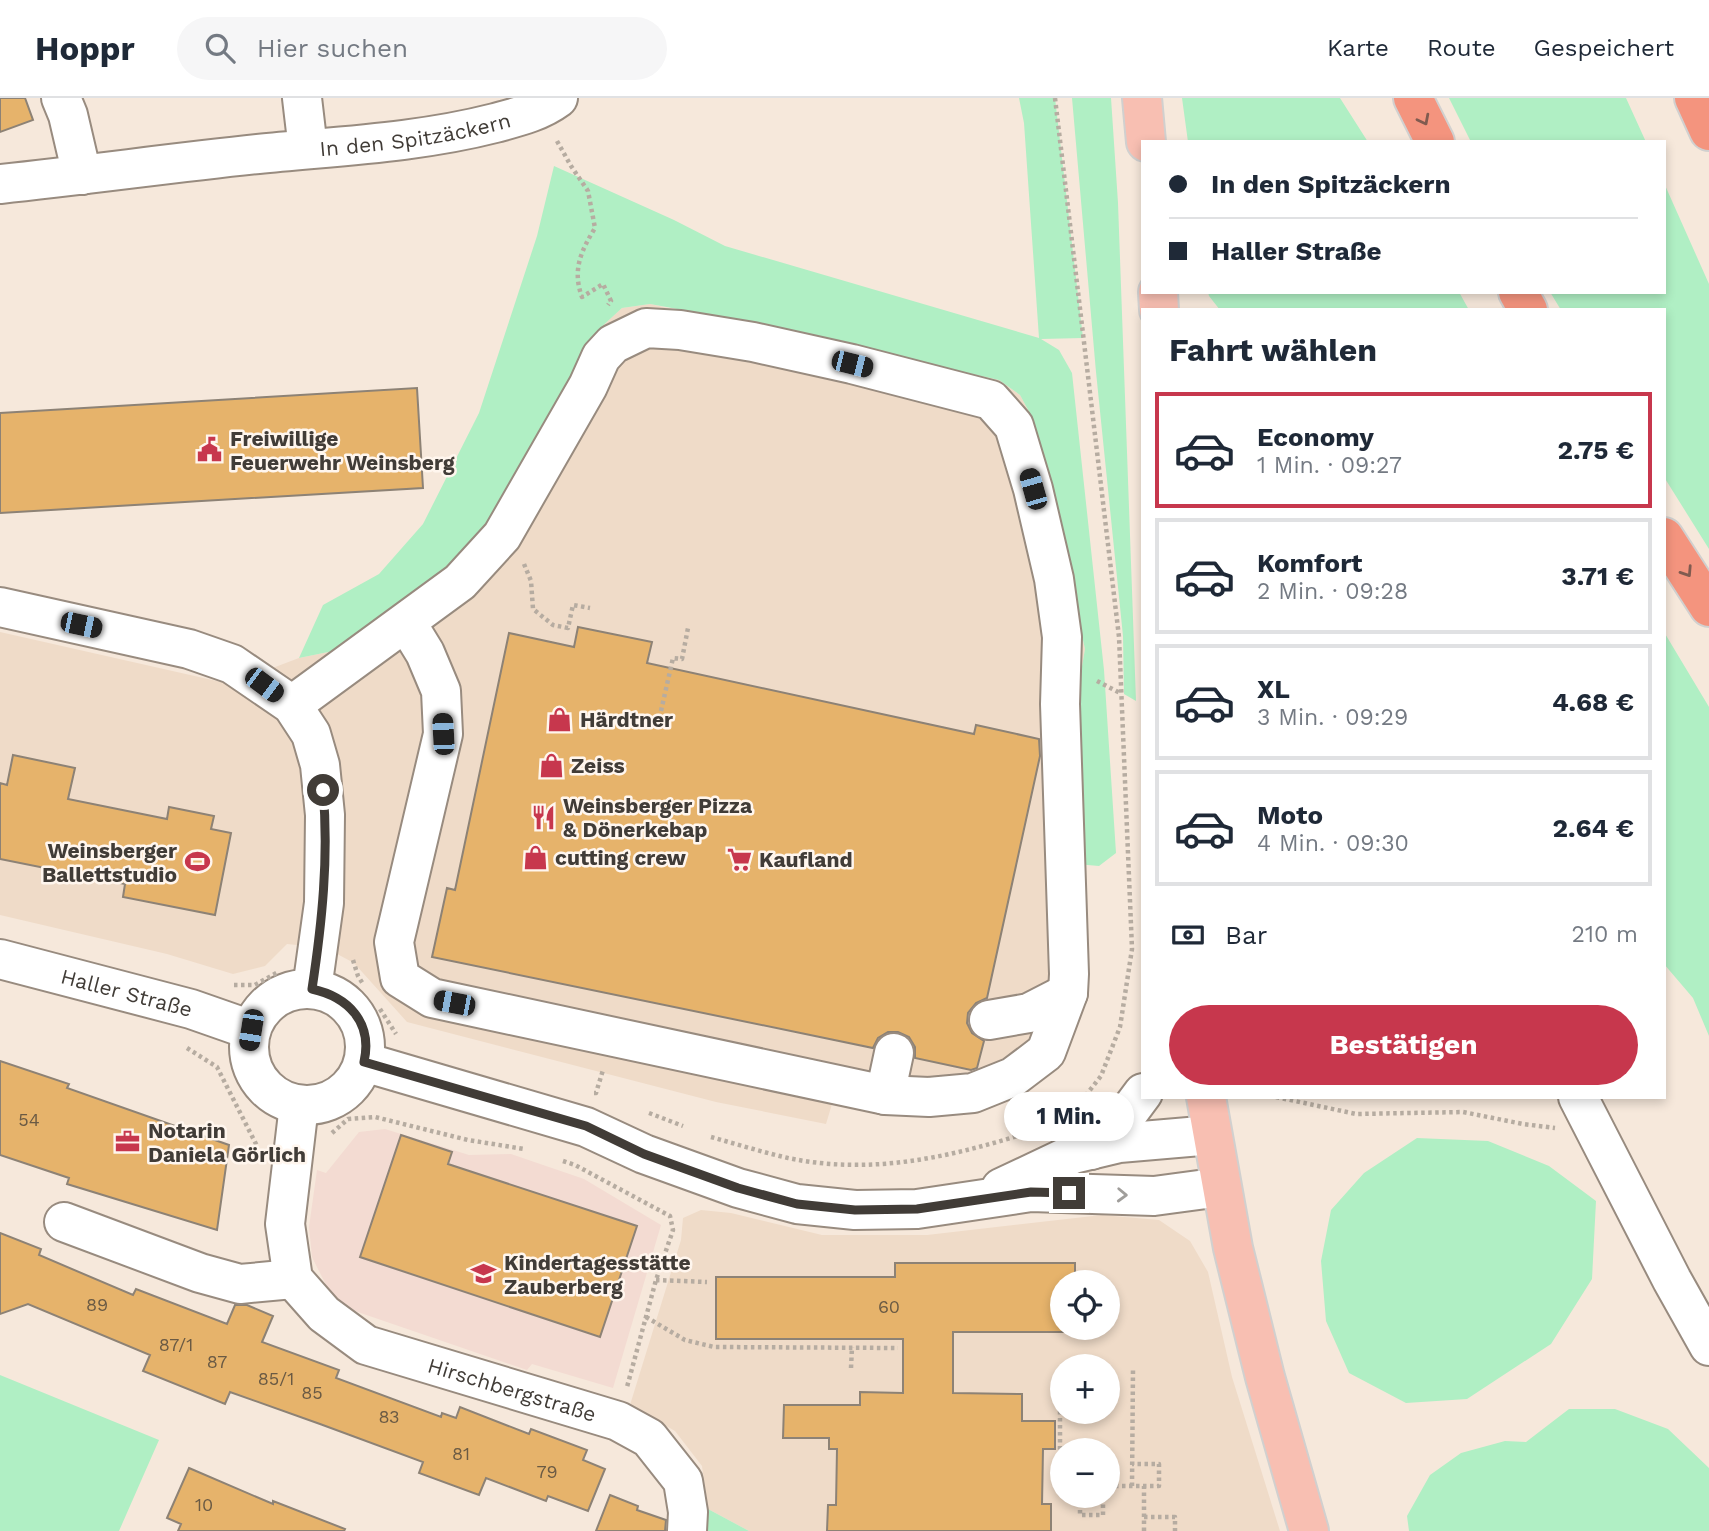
<!DOCTYPE html>
<html lang="de">
<meta charset="utf-8">
<style>
body{margin:0;font-family:"Work Sans",sans-serif;background:#f6f6f7;color:#1f2937;height:100vh;display:flex;flex-direction:column;font-size:26px;white-space:nowrap}
*{box-sizing:border-box;margin:0}
p{font-size:23px;color:#747a83}
.icon{flex:none;width:38px;height:38px;fill:none;stroke:currentColor;stroke-width:2;stroke-linecap:round;stroke-linejoin:round}
.map{position:relative;flex:1;overflow:hidden}
.drawer{position:absolute;left:1141px;top:210px;width:525px;height:791px;display:flex;flex-direction:column;background:#fff;border-radius:0px;box-shadow:0 4px 10px #0003}
.drawer>*{flex:none}
.banner{position:absolute;left:1141px;top:42px;width:525px;height:154px;border-radius:0px;box-shadow:0 4px 10px #0003;display:grid;align-content:center;height:154px;padding:0 28px;background:#fff}
.fabs{position:absolute;left:1050px;top:1172px;display:grid;gap:14px}
.fabs a{display:grid;place-items:center;width:70px;height:70px;border-radius:50%;background:#fff;box-shadow:0 4px 10px #0003;font-size:35px}
.end{position:absolute;width:32px;height:32px;margin:-16px;border:9px solid #413c37;background:#fff;box-shadow:0 0 0 4px #fff}
.from{border-radius:50%}
.bubble{position:absolute;height:49px;border-radius:24px;background:#fff;box-shadow:0 4px 10px #0003;font-size:23px;font-weight:700;line-height:49px;text-align:center}
.car{position:absolute;width:21px;height:42px;margin:-21px -10px;border-radius:9px;box-shadow:0 0 5px 2px #0007;background:linear-gradient(#222 24%,#8ab4d8 0 40%,#222 0 76%,#8ab4d8 0 86%,#222 0)}
.banner b{display:flex;align-items:center;gap:24px;height:66px;font-size:26px}
.banner b+b{border-top:2px solid #e0e1e3}
.banner i{width:18px;height:18px;background:#1f2937}
ul{padding:0;list-style:none}
li{display:flex;align-items:center;gap:21px;height:116px;margin:0 14px 10px;padding:0 14px;border:4px solid #e0e1e3;border-radius:0px}
li div{flex:1}
li b{display:block;font-size:26px}
li em{font-style:normal;font-weight:700}
li.current{border-color:#c7374d}
li>.icon{width:63px;height:63px;stroke-width:1.5}
h2{padding:0 28px;font-size:32px;line-height:84px}
.pay{display:flex;align-items:center;gap:18px;height:77px;padding:0 28px;font-size:26px}
.pay p{margin-inline-start:auto}
.cta{display:flex;gap:14px;margin-top:auto;padding:14px 28px}
.cta a{flex:1;height:80px;border-radius:42px;background:#c7374d;color:#fff;font-size:28px;font-weight:700;line-height:80px;text-align:center}
header{display:flex;align-items:center;gap:42px;box-sizing:border-box;height:98px;padding:0 35px;background:#fff;border-bottom:2px solid #e0e1e3}
header strong{font-size:33px}
nav{display:flex;gap:38px;margin-inline-start:auto;font-size:24px}
.search{width:490px;height:63px;background:#f6f6f7;display:flex;align-items:center;gap:18px;box-sizing:border-box;padding:0 24px;border-radius:38px;color:#747a83;font-size:26px}
.map>svg:first-child{display:block}
</style>
<header>
<strong>Hoppr</strong>
<div class="search"><svg class="icon" aria-label="search" viewBox="0 0 24 24"><circle cx="10" cy="10" r="6"/><path d="M15 15l6 6"/></svg>Hier suchen</div>
<nav><a>Karte</a><a>Route</a><a>Gespeichert</a></nav>
</header>
<div class="map">
<svg width="1709" height="1433" viewBox="0 0 1709 1433">
<rect width="100%" height="100%" fill="#f6e8db"/>
<path fill="#efdbc8" fill-rule="evenodd" d="M650 206 999 282 1020 297 1033 321 1085 551 1077 597 1071 940 916 1016 832 1006 826 1026 716 1004 407 924 354 865 326 850 287 846 265 868 233 876 167 856 0 817V534L230 586 299 560 338 552 538 343 597 233 622 210Z
M701 1112 731 1115 822 1137H927L1102 1117 1159 1122 1190 1143 1208 1174 1232 1279 1280 1433H749L708 1411 702 1368 675 1333 630 1307 681 1142 683 1120ZM1062 1185H1108V1230H1062ZM1062 1269H1108V1314H1062ZM1062 1353H1108V1398H1062Z"/>
<path fill="#f3dbd2" d="M385 1031 469 1057 511 1056 584 1081 661 1127 613 1290 532 1266 527 1272 349 1211 329 1193 312 1159 309 1129 317 1072 326 1075 359 1034Z"/>
<path fill="#b0efc4" d="M1019 0H1055L1083 240 1041 241 1059 252 1072 275 1104 572 1116 755 1099 768 1076 766 1077 597 1085 551 1033 321 1020 297 999 282 699 215 650 206 622 210 597 233 497 422 449 475 338 552 299 560 323 507 379 476 423 426 479 315 537 138 554 68 674 122 725 148 1039 240 1024 25Z
M1072 0H1111L1118 105 1136 603 1124 596 1123 538 1096 274Z
M1182 0H1340L1368 44H1188Z
M1449 0H1626L1646 44H1471Z
M1664 85 1709 186V451L1664 379V212H1561L1550 194H1664Z
M1208 194H1459L1469 212H1220L1209 198Z
M1664 534 1709 609V938L1693 900 1664 866Z
M1417 1040 1488 1043 1549 1068 1596 1103 1592 1181 1551 1246 1467 1301 1406 1305 1349 1275 1326 1223 1321 1163 1331 1112 1364 1075Z
M0 1277 159 1342 119 1433H0Z
M1569 1311H1615L1668 1331 1709 1370V1433H1409L1407 1418 1430 1377 1461 1355 1505 1343 1526 1344Z
M708 1411 749 1433H705Z"/>
<path fill="#e6b36b" stroke="#8d8275" stroke-width="2" d="M0 0H25L33 22 0 34Z
M417 290 423 390 0 415V315Z
M578 529 652 544 647 565 974 636 976 627 1039 641 1040 658 987 900 976 905 968 915 967 925 972 935 984 943 977 970 971 972 915 960V949L909 939 898 934H888L878 940 873 950 432 859 447 790 455 792 509 535 574 549Z
M13 657 75 670 68 701 167 721 169 709 214 718 211 731 231 735 215 817 123 799 125 786 0 761V685L7 687Z
M0 963 69 986 67 990 229 1047 217 1132 67 1086 69 1080 0 1057Z
M401 1037 452 1054 448 1066 637 1128 600 1239 360 1159Z
M0 1135 41 1151 39 1157 133 1197 136 1191 227 1226 235 1207H247L273 1218 262 1244 339 1272 336 1280 441 1319 442 1315 456 1320 460 1309 529 1336 531 1331 587 1352 583 1362 605 1371 588 1413 548 1398 546 1403 486 1380 479 1397 419 1375 423 1364 320 1326 230 1294 225 1306 143 1273 150 1257 28 1206 0 1216Z
M895 1165H1075V1185H1062V1230H1075V1234H953V1295L1022 1296V1323H1055V1351H1043L1042 1406H1051V1433H827L828 1407H836L837 1351H829V1340H783L784 1307H860V1294L903 1295V1241H716V1179H895Z
M189 1370 273 1406V1403L345 1431 344 1433H178L181 1426 167 1420Z
M610 1397 638 1408 637 1412 666 1422 665 1433H596Z"/>
<g fill="none" stroke-linecap="round" stroke-linejoin="round">
<defs>
<g id="minor">
<path d="M61 0 68 17 82 77"/>
<path d="M302 0 308 51"/>
<path id="s1" d="M0 86C86 77 172 65 258 56 337 48 417 45 495 25 517 19 539 14 558 0"/>
<path d="M0 509 189 551 232 566 292 607 311 636 320 667 325 717 324 805 312 891"/>
<path d="M292 607 460 484 502 438 588 288 601 259 613 246 646 230 680 232 753 244 852 266 991 302 1014 328 1033 391 1054 481 1062 539 1060 606 1069 876 1068 895 1046 954 1013 979 973 995 929 999 885 997 432 900 400 880 394 844 443 636 441 593 425 555 406 524"/>
<path id="s2" d="M0 861 191 911 251 932"/>
<circle cx="307" cy="949" r="58"/>
<path d="M989 922 1029 915 1068 895"/>
<path d="M364 964 586 1029 644 1056 738 1090 797 1106 855 1112 917 1111 1031 1094 1154 1098 1221 1089"/>
<path d="M885 997 894 955"/>
<path d="M1578 999 1672 1182 1709 1248"/>
<path id="s3" d="M299 1007 285 1126 293 1181 324 1216 366 1247 618 1323 649 1340 683 1383 688 1414 687 1433"/>
<path d="M1091 1052 1120 1026 1143 995"/>
<path d="M1001 1090 1073 1056 1119 1045 1212 1037"/>
<path d="M64 1124 200 1175 240 1186 293 1181"/>
</g>
<path id="major" d="M1142 0 1146 44
M1158 194 1159 212
M1206 999 1233 1150 1265 1279 1309 1433"/>
<path id="highway" d="M1413 0 1435 44
M1694 0 1709 33
M1518 194 1528 212
M1664 439 1709 509"/>
</defs>
<use href="#minor" stroke="#988b7f" stroke-width="42"/>
<use href="#major" stroke="#d1d0cf" stroke-width="42"/>
<use href="#highway" stroke="#d1d0cf" stroke-width="42"/>
<path stroke="#b6aca1" stroke-width="4.5" stroke-dasharray="3.5 3.5" stroke-linecap="butt" d="M1055 0 1119 539 1132 851 1120 929 1101 978 1072 1015 1064 1019
M557 43 571 68 588 93 595 130C581 153 572 172 582 199L603 186 611 203 608 207
M524 466 531 483 533 511 553 527 568 530 573 507 590 510
M1097 583 1120 595
M661 613 673 560 682 561 688 530
M353 862 358 878 363 886
M234 887H255L278 874
M380 911 396 936
M187 950 217 969 257 1048
M594 995H596L603 972
M1276 999 1356 1016 1463 1014 1523 1026 1555 1030
M649 1015 683 1028
M332 1035 348 1021 375 1019 468 1042 524 1051
M711 1039C736 1046 762 1054 788 1060 870 1077 946 1060 1024 1036
M563 1063 575 1067 670 1118 673 1132 656 1182 627 1289
M656 1182 707 1184
M646 1219 685 1242 714 1249 898 1250
M851 1270 852 1249
M1060 1271V1388H1062
M1108 1388H1159V1366H1132
M1132 1388 1133 1271
M1080 1398V1417H1103V1398
M1144 1419H1175V1433
M1144 1433V1388"/>
<use href="#minor" stroke="#fff" stroke-width="38"/>
<use href="#major" stroke="#f8bfb2" stroke-width="38"/>
<use href="#highway" stroke="#f4947e" stroke-width="38"/>
</g>
<defs><path id="oneway-chevron" d="M-2-3.5L2.5 0L-2 3.5" fill="none" stroke-width="1.6" stroke-linecap="round" stroke-linejoin="round" transform="scale(1.75)"/></defs>
<g stroke="#805b50">
<use href="#oneway-chevron" transform="translate(1424 22) rotate(63)"/>
<use href="#oneway-chevron" transform="translate(1687 474) rotate(57)"/>
</g>
<use stroke="#a09e9b" href="#oneway-chevron" transform="translate(1122 1097) rotate(2)"/>
<g fill="none" stroke-linecap="round" stroke-linejoin="round">
<path stroke="#413c37" stroke-width="9" d="M323 692C329 758 322 825 312 891 348 899 373 924 364 964L586 1028 644 1056 738 1090 797 1106 855 1112 917 1111 1031 1094 1069 1095"/>
</g>
<defs>
<symbol id="civic-bare" viewBox="-9 -9 18 18"><path d="M-.6-6.5H3V-4.5H.6V-3L4-1V1h2V6H-6V1h2V-1L-.6-3ZM-1.2 2.5V6h2.4V2.5Z" fill="#c7374d" stroke="#fff6ee" stroke-width="2.5" paint-order="stroke"/></symbol>
<symbol id="shop-bare" viewBox="-9 -9 18 18"><path d="M-5-2.5h2.3a2.7 3.5 0 0 1 5.4 0H5L5.5 6h-11ZM-1.5-2.5h3a1.5 2.3 0 0 0-3 0Z" fill="#c7374d" stroke="#fff6ee" stroke-width="2.5" paint-order="stroke"/></symbol>
<symbol id="restaurant-bare" viewBox="-9 -9 18 18"><path d="M-5-6h1v4h1v-4h1v4h1v-4h1v5L-1.5 .5V6h-2V.5L-5-1ZM5-6V6H3V1.5H1.5Q1.5-4 5-6Z" fill="#c7374d" stroke="#fff6ee" stroke-width="2.5" paint-order="stroke"/></symbol>
<symbol id="supermarket-bare" viewBox="-9 -9 18 18"><path d="M-6-5.5h2.5l.6 2H6L4.5 2H-2.5L-4.4-4H-6ZM-1.5 3.2a1.3 1.3 0 1 0 .1 0ZM3 3.2a1.3 1.3 0 1 0 .1 0Z" fill="#c7374d" stroke="#fff6ee" stroke-width="2.5" paint-order="stroke"/></symbol>
<symbol id="stadium-bare" viewBox="-9 -9 18 18"><path d="M0-5a6.5 5 0 1 0 0 10a6.5 5 0 1 0 0-10ZM-3.5-1.8h7v3.6h-7Z" fill="#c7374d" stroke="#fff6ee" stroke-width="2.5" paint-order="stroke"/></symbol>
<symbol id="office-bare" viewBox="-9 -9 18 18"><path d="M-6-3h4V-5.5h4V-3h4V5H-6ZM-1-4.5V-3h2v-1.5ZM-6 0V1H6V0Z" fill="#c7374d" stroke="#fff6ee" stroke-width="2.5" paint-order="stroke"/></symbol>
<symbol id="school-bare" viewBox="-9 -9 18 18"><path d="M0-5L7-2L0 1L-7-2ZM-4 1L0 2.5L4 1V4Q0 6-4 4Z" fill="#c7374d" stroke="#fff6ee" stroke-width="2.5" paint-order="stroke"/></symbol>
</defs>
<g fill-rule="evenodd">
<use href="#civic-bare" x="192" y="334" width="35" height="35"/>
<use href="#shop-bare" x="542" y="604" width="35" height="35"/>
<use href="#shop-bare" x="534" y="650" width="35" height="35"/>
<use href="#restaurant-bare" x="526" y="702" width="35" height="35"/>
<use href="#shop-bare" x="518" y="742" width="35" height="35"/>
<use href="#supermarket-bare" x="722" y="744" width="35" height="35"/>
<use href="#stadium-bare" x="180" y="746" width="35" height="35"/>
<use href="#office-bare" x="110" y="1026" width="35" height="35"/>
<use href="#school-bare" x="466" y="1158" width="35" height="35"/>
</g>
<g text-anchor="middle" dominant-baseline="central" stroke-width="5" stroke-linejoin="round" paint-order="stroke">
<g font-size="18" fill="#6a5a44">
<text x="29" y="1021">54</text>
<text x="97" y="1206">89</text>
<text x="889" y="1208">60</text>
<text x="176" y="1246">87/1</text>
<text x="217" y="1263">87</text>
<text x="276" y="1280">85/1</text>
<text x="312" y="1294">85</text>
<text x="389" y="1318">83</text>
<text x="461" y="1355">81</text>
<text x="547" y="1373">79</text>
<text x="204" y="1406">10</text>
</g>
<g font-size="21" fill="#413c37" stroke="#fff6ee">
<text stroke="none"><textPath href="#s1" startOffset="418">In den Spitzäckern</textPath></text>
<text stroke="none"><textPath href="#s2" startOffset="131">Haller Straße</textPath></text>
<text stroke="none"><textPath href="#s3" startOffset="427">Hirschbergstraße</textPath></text>
</g>
<g font-size="21" font-weight="bold" fill="#413c37" stroke="#fff6ee" text-anchor="start">
<text x="230" y="340">Freiwillige<tspan x="230" dy="24">Feuerwehr Weinsberg</tspan></text>
<text x="580" y="621">Härdtner</text>
<text x="571" y="667">Zeiss</text>
<text x="563" y="707">Weinsberger Pizza<tspan x="563" dy="24">&amp; Dönerkebap</tspan></text>
<text x="177" y="752" text-anchor="end">Weinsberger<tspan x="177" dy="24">Ballettstudio</tspan></text>
<text x="555" y="759">cutting crew</text>
<text x="759" y="761">Kaufland</text>
<text x="148" y="1032">Notarin<tspan x="148" dy="24">Daniela Görlich</tspan></text>
<text x="504" y="1164">Kindertagesstätte<tspan x="504" dy="24">Zauberberg</tspan></text>
</g>
</g>
</svg>
<div class="fabs">
<a><svg class="icon" aria-label="locate" viewBox="0 0 24 24"><circle cx="12" cy="12" r="6"/><path d="M12 2v4M12 18v4M2 12h4M18 12h4"/></svg></a>
<a>+</a>
<a>−</a>
</div>
<i class="end from" style="left:323px;top:692px"></i>
<i class="end" style="left:1069px;top:1095px"></i>
<div class="bubble" style="left:1004px;top:994px;width:130px">1 Min.</div>
<i class="car" style="left:852px;top:266px;rotate:104deg"></i>
<i class="car" style="left:1033px;top:391px;rotate:344deg"></i>
<i class="car" style="left:81px;top:527px;rotate:102deg"></i>
<i class="car" style="left:264px;top:587px;rotate:127deg"></i>
<i class="car" style="left:443px;top:636px;rotate:357deg"></i>
<i class="car" style="left:454px;top:905px;rotate:281deg"></i>
<i class="car" style="left:251px;top:932px;rotate:189deg"></i>
<div class="banner">
<b><i class="from"></i>In den Spitzäckern</b>
<b><i></i>Haller Straße</b>
</div>
<section class="drawer">
<h2>Fahrt wählen</h2>
<ul>
<li class="current"><svg class="icon" aria-label="car" viewBox="0 0 24 24"><path d="M5 17H2v-5l4-1 3-4h7l3 4 3 1v5h-3M9 17h6M6 11h13"/><circle cx="7" cy="17" r="2"/><circle cx="17" cy="17" r="2"/></svg><div><b>Economy</b><p>1 Min. · 09:27</p></div><em>2.75 €</em></li>
<li><svg class="icon" aria-label="car" viewBox="0 0 24 24"><path d="M5 17H2v-5l4-1 3-4h7l3 4 3 1v5h-3M9 17h6M6 11h13"/><circle cx="7" cy="17" r="2"/><circle cx="17" cy="17" r="2"/></svg><div><b>Komfort</b><p>2 Min. · 09:28</p></div><em>3.71 €</em></li>
<li><svg class="icon" aria-label="car" viewBox="0 0 24 24"><path d="M5 17H2v-5l4-1 3-4h7l3 4 3 1v5h-3M9 17h6M6 11h13"/><circle cx="7" cy="17" r="2"/><circle cx="17" cy="17" r="2"/></svg><div><b>XL</b><p>3 Min. · 09:29</p></div><em>4.68 €</em></li>
<li><svg class="icon" aria-label="car" viewBox="0 0 24 24"><path d="M5 17H2v-5l4-1 3-4h7l3 4 3 1v5h-3M9 17h6M6 11h13"/><circle cx="7" cy="17" r="2"/><circle cx="17" cy="17" r="2"/></svg><div><b>Moto</b><p>4 Min. · 09:30</p></div><em>2.64 €</em></li>
</ul>
<div class="pay"><svg class="icon" aria-label="cash" viewBox="0 0 24 24"><path d="M3 7h18v10H3z"/><circle cx="12" cy="12" r="2"/></svg>Bar<p>210 m</p></div>
<div class="cta"><a>Bestätigen</a></div>
</section>
</div>
